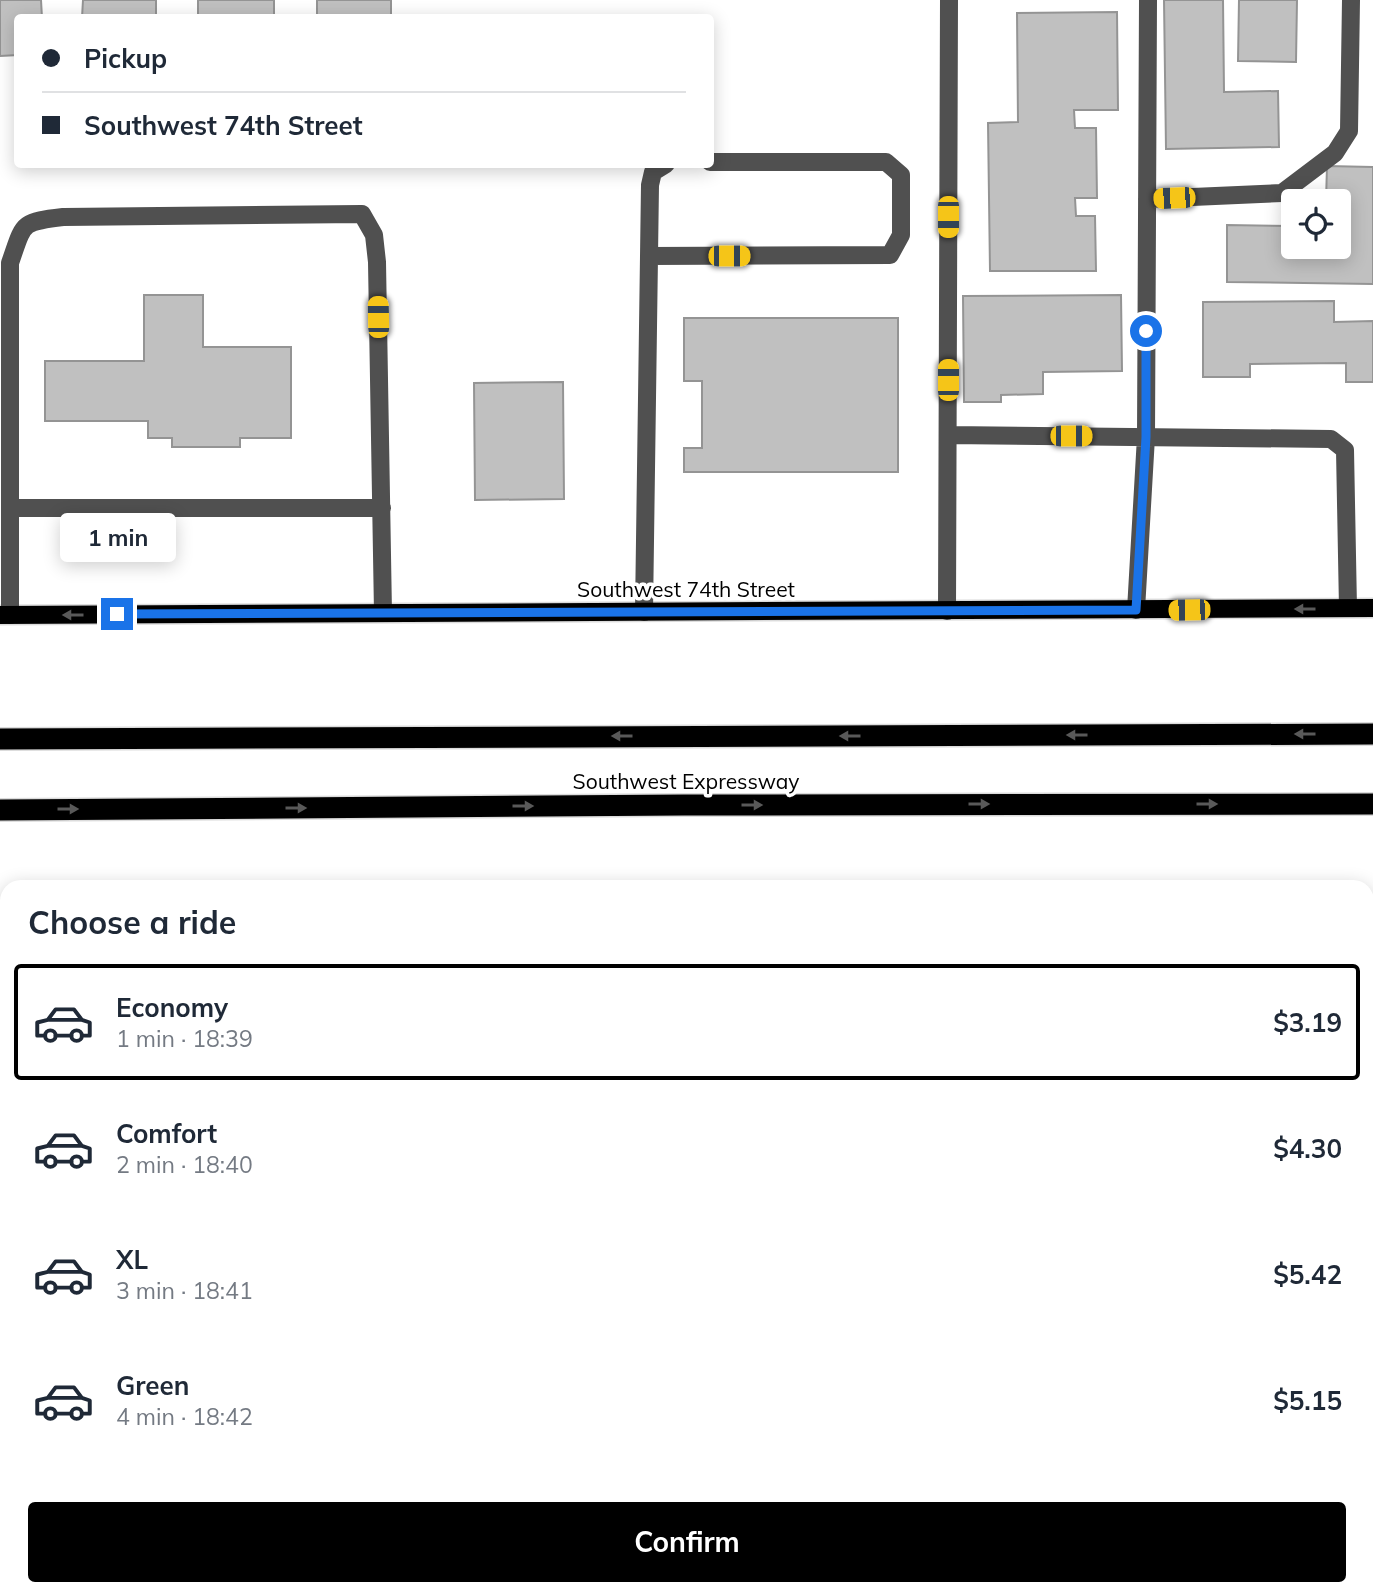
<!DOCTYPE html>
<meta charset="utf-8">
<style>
body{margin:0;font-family:Mulish,sans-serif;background:#f6f6f7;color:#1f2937;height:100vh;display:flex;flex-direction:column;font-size:26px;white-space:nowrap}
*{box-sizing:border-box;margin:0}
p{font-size:23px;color:#747a83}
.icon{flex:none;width:38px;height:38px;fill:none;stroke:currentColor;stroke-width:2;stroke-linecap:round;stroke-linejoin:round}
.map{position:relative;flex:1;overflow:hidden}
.sheet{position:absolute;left:0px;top:880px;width:1374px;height:716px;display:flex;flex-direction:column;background:#fff;border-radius:21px 21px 0 0;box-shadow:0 4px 18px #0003}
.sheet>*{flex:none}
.hud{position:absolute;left:14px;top:14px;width:700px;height:154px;border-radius:7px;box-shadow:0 4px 18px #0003;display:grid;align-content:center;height:154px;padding:0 28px;background:#fff}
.fabs{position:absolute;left:1281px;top:189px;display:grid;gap:14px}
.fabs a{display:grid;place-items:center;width:70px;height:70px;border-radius:7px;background:#fff;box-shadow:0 4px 18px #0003;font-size:35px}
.end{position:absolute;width:32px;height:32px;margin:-16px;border:9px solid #1a73e8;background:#fff;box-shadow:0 0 0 4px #fff}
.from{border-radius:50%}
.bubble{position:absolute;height:49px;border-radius:7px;background:#fff;box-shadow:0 4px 18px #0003;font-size:23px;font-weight:700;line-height:49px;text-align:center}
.car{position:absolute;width:21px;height:42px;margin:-21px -10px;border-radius:9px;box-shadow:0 0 5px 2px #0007;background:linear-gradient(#f5c518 24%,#345 0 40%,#f5c518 0 76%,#345 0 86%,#f5c518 0)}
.hud b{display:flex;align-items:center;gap:24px;height:66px;font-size:26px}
.hud b+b{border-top:2px solid #e0e1e3}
.hud i{width:18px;height:18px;background:#1f2937}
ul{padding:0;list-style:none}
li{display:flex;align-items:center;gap:21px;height:116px;margin:0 14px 10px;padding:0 14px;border:4px solid transparent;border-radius:7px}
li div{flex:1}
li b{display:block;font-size:26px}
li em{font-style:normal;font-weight:700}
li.current{border-color:#000}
li>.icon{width:63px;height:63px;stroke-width:1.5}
h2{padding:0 28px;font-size:32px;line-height:84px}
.button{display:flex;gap:14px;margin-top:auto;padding:14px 28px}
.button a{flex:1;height:80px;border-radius:7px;background:#000;color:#fff;font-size:28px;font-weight:700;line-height:80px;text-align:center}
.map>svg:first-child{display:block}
</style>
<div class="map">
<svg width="1373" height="1595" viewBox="0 0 1373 1595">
<rect width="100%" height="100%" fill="#fff"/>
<path fill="#c0c0c0" stroke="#949494" stroke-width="2" d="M0 0H41L42 18H18V55L0 56Z
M83 0H156V18H82Z
M198 0H274V18H198Z
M317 0H391V18H317Z
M1164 0H1223L1224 92 1278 91 1279 147 1166 149Z
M1239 0H1297L1296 62 1238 61Z
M1117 12 1118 110H1074L1075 128H1096L1097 198H1075L1076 216H1095L1096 271H990L988 123 1018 122 1017 13Z
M1327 166 1373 167V284L1227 282V225L1293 226V247H1339V201H1326Z
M144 295H203V347H291V438H240V447H172V438H148V421H45V361H144Z
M1121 295 1122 371 1043 372V394L1001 395V402H964L963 296Z
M1334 301V322L1373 321V382H1346V363L1250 364V377H1203V302Z
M684 318H898V472H684V448H702V381H684Z
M563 382 564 499 475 500 474 383Z
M7 1041V1151L0 1152V1042Z
M1367 1054H1373V1265H1367Z
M0 1230H7V1341H0Z
M1367 1299 1373 1300 1372 1389H1367Z
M0 1370H7V1533H0Z
M1367 1392 1373 1393 1371 1495H1367Z
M0 1550H7V1589H51V1595H0Z
M70 1589H191V1595H70Z
M221 1589H273V1595H221Z
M459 1589H522L525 1595H463Z
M764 1589H865L855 1595H754Z
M971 1589H1028V1595H971Z"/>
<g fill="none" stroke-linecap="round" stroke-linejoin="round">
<defs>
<path id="major" d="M0 615 1373 608
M1367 926H1373
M0 928 7 927"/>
<path id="highway" d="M0 739 1373 734
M0 810 684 805 1373 804"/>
</defs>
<use href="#major" stroke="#dbdbdb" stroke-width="21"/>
<use href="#highway" stroke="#dbdbdb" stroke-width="24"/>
<path stroke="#505050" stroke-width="18" d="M1147 199 1282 193 1335 153 1349 131 1351 0
M649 256 890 255 901 235V175L886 162H710
M948 435 1331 439 1345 450 1348 608
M10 508H382
M1136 610 1146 437 1148 0
M947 611 949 0
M644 612 650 185 653 172 666 164
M10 615V263C24 223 20 222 63 217L362 214 374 235 377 262 383 613
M1367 997H1373
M0 1209H7
M620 1589 625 1595
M1090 1589V1595
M661 1595 671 1589"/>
<use href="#major" stroke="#000" stroke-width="18"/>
<use href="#highway" stroke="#000" stroke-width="21"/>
</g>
<defs><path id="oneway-solid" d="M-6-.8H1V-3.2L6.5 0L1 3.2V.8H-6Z" transform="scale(1.75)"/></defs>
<g fill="#595959">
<use href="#oneway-solid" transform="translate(1305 609) rotate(180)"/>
<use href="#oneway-solid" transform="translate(73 615) rotate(180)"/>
<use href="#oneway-solid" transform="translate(1305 734) rotate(180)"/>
<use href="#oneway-solid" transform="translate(1077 735) rotate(180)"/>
<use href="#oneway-solid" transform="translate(622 736) rotate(180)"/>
<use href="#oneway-solid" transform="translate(850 736) rotate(180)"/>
<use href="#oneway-solid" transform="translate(979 804)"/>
<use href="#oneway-solid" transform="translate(1207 804)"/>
<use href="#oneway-solid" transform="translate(752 805)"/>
<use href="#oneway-solid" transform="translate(523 806)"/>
<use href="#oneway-solid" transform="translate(296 808)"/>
<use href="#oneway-solid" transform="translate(68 809)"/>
</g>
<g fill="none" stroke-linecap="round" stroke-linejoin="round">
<path stroke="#1a73e8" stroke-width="9" d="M117 614 1136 610 1146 437V331"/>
</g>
<g text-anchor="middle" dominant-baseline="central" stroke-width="7" stroke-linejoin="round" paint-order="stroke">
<g font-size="21" fill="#000" stroke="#fff">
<text x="686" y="589">Southwest 74th Street</text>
<text x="686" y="781">Southwest Expressway</text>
</g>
</g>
</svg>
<div class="fabs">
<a><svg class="icon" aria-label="locate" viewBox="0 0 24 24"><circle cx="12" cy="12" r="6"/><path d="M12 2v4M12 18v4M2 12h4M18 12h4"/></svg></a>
</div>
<i class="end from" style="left:1146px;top:331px"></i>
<i class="end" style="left:117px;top:614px"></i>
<div class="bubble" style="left:60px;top:513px;width:116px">1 min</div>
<i class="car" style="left:1174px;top:198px;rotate:268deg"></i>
<i class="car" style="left:948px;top:217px;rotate:180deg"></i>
<i class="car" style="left:729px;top:256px;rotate:90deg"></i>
<i class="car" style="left:378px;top:317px;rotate:359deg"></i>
<i class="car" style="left:948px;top:380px;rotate:0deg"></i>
<i class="car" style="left:1071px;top:436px;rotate:90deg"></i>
<i class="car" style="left:1189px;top:610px;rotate:269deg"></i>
<div class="hud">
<b><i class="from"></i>Pickup</b>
<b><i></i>Southwest 74th Street</b>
</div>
<section class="sheet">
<h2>Choose a ride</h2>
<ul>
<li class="current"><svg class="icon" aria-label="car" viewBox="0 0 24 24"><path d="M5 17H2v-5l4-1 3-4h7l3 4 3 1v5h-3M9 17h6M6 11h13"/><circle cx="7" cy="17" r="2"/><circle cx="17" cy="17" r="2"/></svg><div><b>Economy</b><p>1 min · 18:39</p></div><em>$3.19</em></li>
<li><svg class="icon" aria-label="car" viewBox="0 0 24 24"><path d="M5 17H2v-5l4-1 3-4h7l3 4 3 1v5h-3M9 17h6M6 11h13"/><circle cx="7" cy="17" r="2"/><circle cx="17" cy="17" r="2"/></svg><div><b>Comfort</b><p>2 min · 18:40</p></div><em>$4.30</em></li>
<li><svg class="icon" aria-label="car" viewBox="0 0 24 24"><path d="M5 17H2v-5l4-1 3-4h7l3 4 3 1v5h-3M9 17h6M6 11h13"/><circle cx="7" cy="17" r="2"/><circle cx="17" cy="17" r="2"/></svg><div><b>XL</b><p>3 min · 18:41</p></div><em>$5.42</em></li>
<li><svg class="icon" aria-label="car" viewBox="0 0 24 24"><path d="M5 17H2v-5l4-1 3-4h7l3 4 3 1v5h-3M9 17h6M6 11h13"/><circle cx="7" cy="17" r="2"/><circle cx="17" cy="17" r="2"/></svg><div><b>Green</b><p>4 min · 18:42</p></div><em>$5.15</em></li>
</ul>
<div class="button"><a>Confirm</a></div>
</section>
</div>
